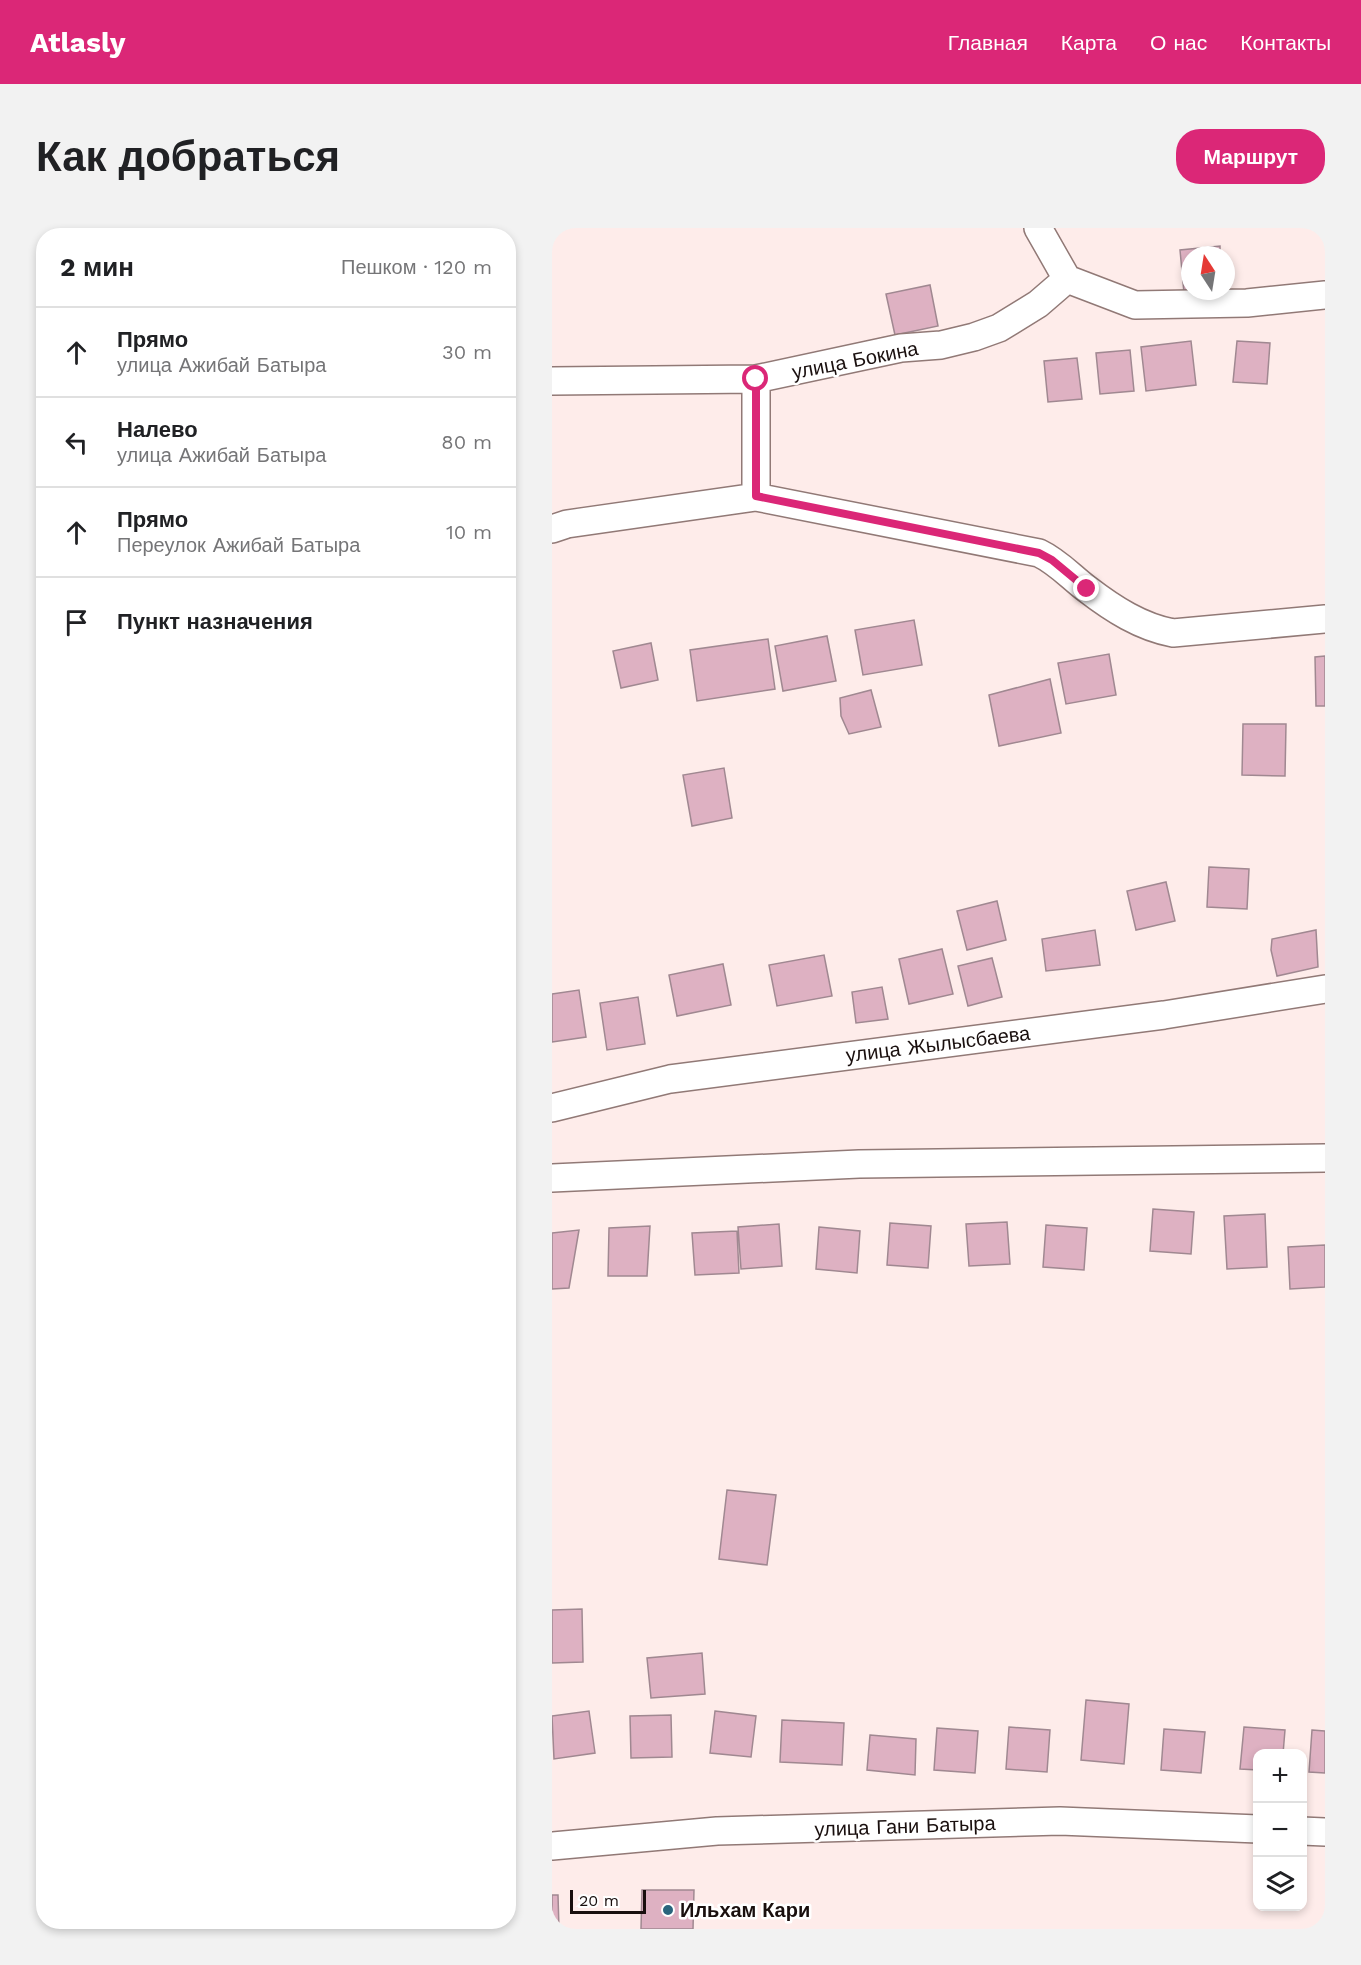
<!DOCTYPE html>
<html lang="ru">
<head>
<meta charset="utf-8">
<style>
  body { margin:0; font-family:"Work Sans",sans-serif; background:#f2f2f2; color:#202124 }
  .controls { position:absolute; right:18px; bottom:18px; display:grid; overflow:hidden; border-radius:12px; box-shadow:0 3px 9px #0003 }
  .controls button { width:54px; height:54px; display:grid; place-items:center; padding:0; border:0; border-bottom:2px solid #e0e0e0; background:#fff; color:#202124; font:30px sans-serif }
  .compass { position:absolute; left:629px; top:18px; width:54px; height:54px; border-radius:50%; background:#fff; box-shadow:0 3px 9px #0003; rotate:348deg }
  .scale { position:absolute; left:18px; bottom:15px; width:76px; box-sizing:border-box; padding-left:6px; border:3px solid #190f0e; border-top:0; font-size:16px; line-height:21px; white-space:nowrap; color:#190f0e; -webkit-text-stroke:4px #fff; paint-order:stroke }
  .stop { position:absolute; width:18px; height:18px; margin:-14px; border:4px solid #db2777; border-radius:50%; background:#fff }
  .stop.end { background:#db2777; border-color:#fff; box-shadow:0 2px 6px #0008 }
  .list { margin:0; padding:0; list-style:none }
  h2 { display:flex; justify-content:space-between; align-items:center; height:78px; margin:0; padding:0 24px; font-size:26px }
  h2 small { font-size:20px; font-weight:400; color:#757577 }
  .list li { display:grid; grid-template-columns:39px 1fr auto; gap:18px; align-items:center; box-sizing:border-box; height:90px; padding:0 24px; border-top:2px solid #e0e0e0 }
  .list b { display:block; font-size:22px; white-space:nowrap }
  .list p { margin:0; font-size:20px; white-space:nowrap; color:#757577 }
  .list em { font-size:20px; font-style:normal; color:#757577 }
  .icon { flex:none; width:33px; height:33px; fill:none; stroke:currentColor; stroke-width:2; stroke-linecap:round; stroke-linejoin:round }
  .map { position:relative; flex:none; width:773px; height:1701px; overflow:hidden; border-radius:24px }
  header { display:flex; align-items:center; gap:36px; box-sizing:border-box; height:84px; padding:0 30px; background:#db2777; color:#fff }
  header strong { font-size:28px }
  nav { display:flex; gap:33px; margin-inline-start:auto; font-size:21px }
  .intro { display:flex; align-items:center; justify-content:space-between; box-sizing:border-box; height:144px; padding:0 36px }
  h1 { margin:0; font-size:42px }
  .button { padding:15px 27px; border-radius:24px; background:#db2777; color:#fff; font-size:21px; font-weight:700 }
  main { display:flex; gap:36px; padding:0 36px }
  aside { flex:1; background:#fff; border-radius:24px; box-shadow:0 3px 9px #0003 }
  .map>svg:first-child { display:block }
  .building { fill:#deb1c2; stroke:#a08891; stroke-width:1.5 }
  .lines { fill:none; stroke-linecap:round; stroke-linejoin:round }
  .street-casing { stroke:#917976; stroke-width:30 }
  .street { stroke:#fff; stroke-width:27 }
  .route { stroke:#db2777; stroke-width:8 }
  .poi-dot { fill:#29657d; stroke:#fff; stroke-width:2 }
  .labels { text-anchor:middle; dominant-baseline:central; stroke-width:5; stroke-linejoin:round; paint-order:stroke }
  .street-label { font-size:20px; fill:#190f0e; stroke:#fff }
  .poi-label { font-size:20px; font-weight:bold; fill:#190f0e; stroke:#fff; text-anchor:start }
</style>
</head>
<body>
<header>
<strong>Atlasly</strong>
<nav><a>Главная</a><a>Карта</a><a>О нас</a><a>Контакты</a></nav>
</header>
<div class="intro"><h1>Как добраться</h1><a class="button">Маршрут</a></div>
<main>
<aside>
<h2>2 мин<small>Пешком · 120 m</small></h2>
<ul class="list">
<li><svg class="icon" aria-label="ahead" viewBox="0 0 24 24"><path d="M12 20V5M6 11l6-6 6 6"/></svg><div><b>Прямо</b><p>улица Ажибай Батыра</p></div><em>30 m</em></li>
<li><svg class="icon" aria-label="left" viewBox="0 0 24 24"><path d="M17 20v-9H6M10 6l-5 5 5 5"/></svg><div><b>Налево</b><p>улица Ажибай Батыра</p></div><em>80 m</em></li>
<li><svg class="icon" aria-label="ahead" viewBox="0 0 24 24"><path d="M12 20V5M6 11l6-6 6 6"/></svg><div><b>Прямо</b><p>Переулок Ажибай Батыра</p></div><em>10 m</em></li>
<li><svg class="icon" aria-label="arrive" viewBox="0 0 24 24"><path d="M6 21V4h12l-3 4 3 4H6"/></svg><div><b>Пункт назначения</b></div></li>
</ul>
</aside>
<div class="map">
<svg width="773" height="1701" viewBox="0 0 773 1701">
  <rect width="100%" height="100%" fill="#feecea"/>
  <path class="building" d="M668 18V27H638V63L632 65 628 22Z
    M378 57 386 98 343 107 334 66Z
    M639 113 644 157 594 163 589 119Z
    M685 113 718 115 715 156 681 154Z
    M578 122 582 163 548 166 544 125Z
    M525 130 530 171 496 174 492 133Z
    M362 392 370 437 311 447 303 402Z
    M275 408 284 453 231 463 223 418Z
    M216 411 223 461 145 473 138 422Z
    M99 415 106 452 69 460 61 423Z
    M557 426 564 467 514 476 506 435Z
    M773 428V478H764L763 429Z
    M498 451 509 505 447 518 437 467Z
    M319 462 329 499 297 506 289 488 288 470Z
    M691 496H734L733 548 690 547Z
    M172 540 180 590 140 598 131 547Z
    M657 639 697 641 695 681 655 679Z
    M614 654 623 693 584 702 575 663Z
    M445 673 454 712 415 722 405 683Z
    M543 702 548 737 494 743 490 711Z
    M764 702 766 739 725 748 719 722 720 711Z
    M390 721 401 766 357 776 347 731Z
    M272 727 280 768 225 778 217 737Z
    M440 730 450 769 416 778 406 738Z
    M171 736 179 777 125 788 117 747Z
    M330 759 336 791 304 795 300 764Z
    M27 762 34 809 0 814V766Z
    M86 769 93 816 55 822 48 775Z
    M601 981 642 984 639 1026 598 1023Z
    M713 986 715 1039 675 1041 672 988Z
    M455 994 458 1036 417 1038 414 996Z
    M338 995 379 998 376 1040 335 1037Z
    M227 996 230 1038 189 1041 186 999Z
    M494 997 535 1000 532 1042 491 1039Z
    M98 998 95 1048H56L57 1000Z
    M267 999 308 1003 305 1045 264 1041Z
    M27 1002 17 1060 0 1061V1005Z
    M185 1003 187 1045 143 1047 140 1005Z
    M773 1017V1059L738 1061 736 1019Z
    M175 1262 224 1267 215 1337 167 1331Z
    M30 1381 31 1434 0 1435V1382Z
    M150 1425 153 1466 99 1470 95 1430Z
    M534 1472 577 1476 572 1536 529 1532Z
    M37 1483 43 1525 2 1531 0 1488Z
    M163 1483 204 1488 199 1529 158 1525Z
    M119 1487 120 1529 79 1530 78 1488Z
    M230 1492 292 1495 290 1537 228 1534Z
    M457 1499 498 1502 495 1544 454 1541Z
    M692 1499 733 1502 731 1526H706V1542L688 1541Z
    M385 1500 426 1503 423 1545 382 1542Z
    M612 1501 653 1504 649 1545 609 1542Z
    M760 1502 773 1503V1545L757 1544Z
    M318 1507 364 1511 363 1547 315 1542Z
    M90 1662H142L141 1701H89Z
    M0 1667H6L7 1701H0Z"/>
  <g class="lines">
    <g class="street-casing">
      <path id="street" d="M486 0 515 51 583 77 695 75 773 67
        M204 151V269
        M0 153 204 151 349 120 389 117 422 109 447 100 486 76 515 51
        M0 301 15 296 204 269 487 325C506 334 519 349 535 361 561 381 589 399 621 405L773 391
        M0 880 118 851 612 787 773 761
        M0 950 307 936 773 930
        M750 1603 773 1604
        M0 1618 165 1603 508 1593 706 1601"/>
    </g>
    <use href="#street" class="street"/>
  </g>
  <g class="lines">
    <path class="route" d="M204 151V268L487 325 500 332 535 361"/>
  </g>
  <circle class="poi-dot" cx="116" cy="1682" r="6"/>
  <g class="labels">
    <g class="street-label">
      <text transform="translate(303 132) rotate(-11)">улица Бокина</text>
      <text transform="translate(386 816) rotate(-7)">улица Жылысбаева</text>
      <text transform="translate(353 1598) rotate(-2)">улица Гани Батыра</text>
    </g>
    <g class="poi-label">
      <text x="128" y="1682">Ильхам Кари</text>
    </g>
  </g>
</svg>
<div class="controls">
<button>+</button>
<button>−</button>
<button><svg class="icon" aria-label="layers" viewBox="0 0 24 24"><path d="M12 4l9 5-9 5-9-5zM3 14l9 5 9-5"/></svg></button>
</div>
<svg class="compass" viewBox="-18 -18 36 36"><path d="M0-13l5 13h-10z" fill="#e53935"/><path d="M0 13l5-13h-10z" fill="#757577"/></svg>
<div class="scale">20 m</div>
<div class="stop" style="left:204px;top:151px"></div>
<div class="stop end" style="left:535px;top:361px"></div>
</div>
</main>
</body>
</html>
